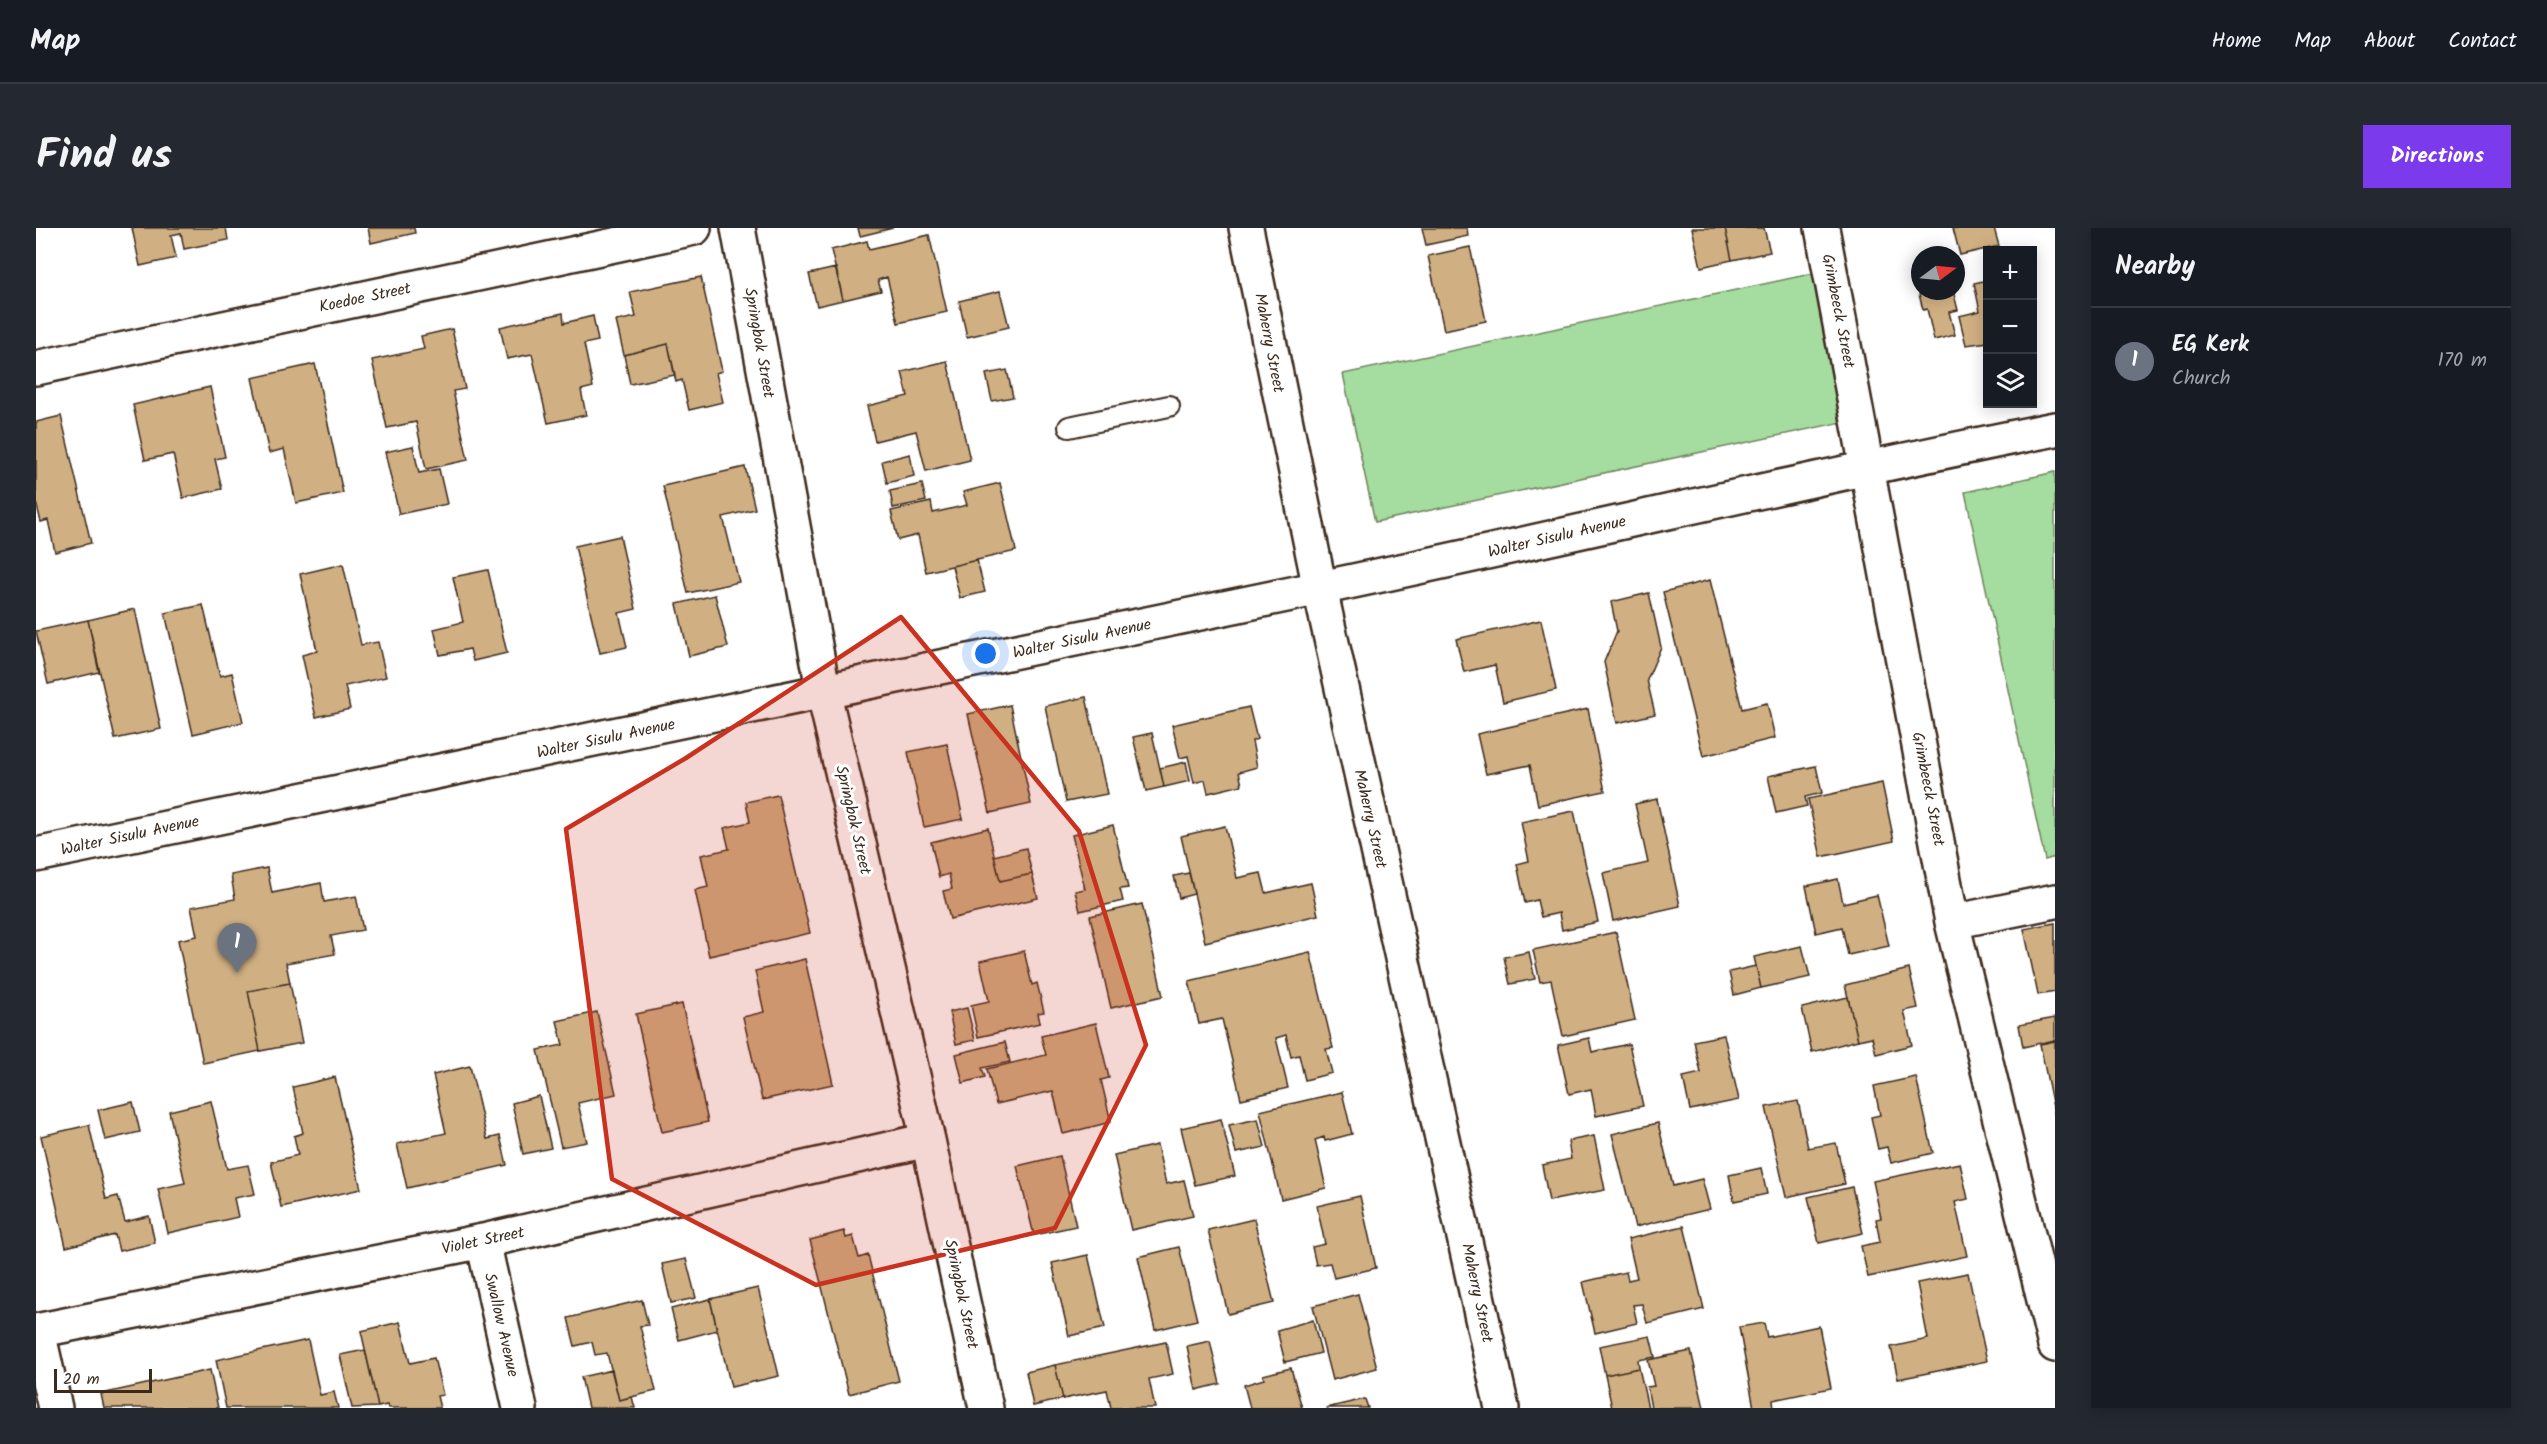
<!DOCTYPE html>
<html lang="en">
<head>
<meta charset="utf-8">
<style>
  body { margin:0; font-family:Kalam,sans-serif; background:#242831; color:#f1f3f6 }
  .controls { position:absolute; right:18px; top:18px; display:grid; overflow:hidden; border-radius:0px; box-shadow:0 3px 15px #0003 }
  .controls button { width:54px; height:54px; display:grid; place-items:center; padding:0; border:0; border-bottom:2px solid #363941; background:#171b24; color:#f1f3f6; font:30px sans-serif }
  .compass { position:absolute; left:1875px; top:18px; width:54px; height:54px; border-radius:50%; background:#171b24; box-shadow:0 3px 15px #0003; rotate:74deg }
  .scale { position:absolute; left:18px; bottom:15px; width:98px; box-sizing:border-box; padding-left:6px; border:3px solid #3b2a1e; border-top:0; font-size:16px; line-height:21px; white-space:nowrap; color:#3b2a1e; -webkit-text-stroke:4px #fff; paint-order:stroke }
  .you { position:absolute; left:950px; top:426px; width:21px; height:21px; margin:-15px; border:4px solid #fff; border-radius:50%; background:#1a73e8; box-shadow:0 0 0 9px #1a73e833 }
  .badge { display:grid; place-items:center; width:39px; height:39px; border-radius:50%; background:#7c3aed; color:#fff; font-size:20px; font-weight:700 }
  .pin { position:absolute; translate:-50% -50px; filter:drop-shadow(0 2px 3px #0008) }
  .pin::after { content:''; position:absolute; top:32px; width:21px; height:18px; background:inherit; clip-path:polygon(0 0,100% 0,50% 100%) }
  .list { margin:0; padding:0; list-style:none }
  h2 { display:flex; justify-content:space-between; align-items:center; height:78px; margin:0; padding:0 24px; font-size:26px }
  h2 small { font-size:20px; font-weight:400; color:#9ea1a6 }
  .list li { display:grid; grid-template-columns:39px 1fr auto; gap:18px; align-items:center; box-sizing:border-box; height:108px; padding:0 24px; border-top:2px solid #363941 }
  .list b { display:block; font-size:22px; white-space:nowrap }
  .list p { margin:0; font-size:20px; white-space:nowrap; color:#9ea1a6 }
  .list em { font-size:20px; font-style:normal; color:#9ea1a6 }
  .icon { flex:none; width:33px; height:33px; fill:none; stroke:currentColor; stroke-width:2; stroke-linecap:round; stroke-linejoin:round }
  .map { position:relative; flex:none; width:2019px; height:1180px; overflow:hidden; border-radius:0px }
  header { display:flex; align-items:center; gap:36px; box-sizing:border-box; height:84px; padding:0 30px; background:#171b24; border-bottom:2px solid #363941 }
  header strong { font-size:28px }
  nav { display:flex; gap:33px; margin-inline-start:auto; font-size:21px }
  .intro { display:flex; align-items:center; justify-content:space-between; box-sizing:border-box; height:144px; padding:0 36px }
  h1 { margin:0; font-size:42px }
  .button { padding:15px 27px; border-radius:0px; background:#7c3aed; color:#fff; font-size:21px; font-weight:700 }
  main { display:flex; gap:36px; padding:0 36px }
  aside { flex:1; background:#171b24; border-radius:0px; box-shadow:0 3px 15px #0003 }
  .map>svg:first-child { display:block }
  .green { fill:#a5dca0; stroke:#70835f; stroke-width:1.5 }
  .building { fill:#d0b083; stroke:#3b2a1e; stroke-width:1.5 }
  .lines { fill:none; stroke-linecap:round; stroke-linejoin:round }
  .service-casing { stroke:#3b2a1e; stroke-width:24 }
  .minor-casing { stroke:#3b2a1e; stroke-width:38 }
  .service { stroke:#fff; stroke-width:20 }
  .minor { stroke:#fff; stroke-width:33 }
  .marked { fill:#c8321e; fill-opacity:0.2; stroke:#c8321e; stroke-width:4.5; stroke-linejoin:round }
  .labels { text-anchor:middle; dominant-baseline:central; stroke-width:6; stroke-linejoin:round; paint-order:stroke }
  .street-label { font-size:16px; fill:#3b2a1e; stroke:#fff }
</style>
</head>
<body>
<header>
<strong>Map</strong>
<nav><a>Home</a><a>Map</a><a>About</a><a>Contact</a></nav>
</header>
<div class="intro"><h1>Find us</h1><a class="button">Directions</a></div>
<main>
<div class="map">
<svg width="2019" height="1180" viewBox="0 0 2019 1180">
  <rect width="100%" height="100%" fill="#fff"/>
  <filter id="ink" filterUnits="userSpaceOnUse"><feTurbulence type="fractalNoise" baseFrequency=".0167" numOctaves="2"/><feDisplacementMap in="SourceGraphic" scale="12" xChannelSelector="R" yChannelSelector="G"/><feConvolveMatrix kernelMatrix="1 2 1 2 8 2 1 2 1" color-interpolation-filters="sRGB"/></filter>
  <g filter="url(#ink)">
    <path class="green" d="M1779 45 1811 193 1339 294 1307 146Z
      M2019 244V629L2009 632 1929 264Z"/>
    <path class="building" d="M96 0H190L192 12 148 21 145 5 135 7 140 30 104 38Z
      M332 0H378L379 5 335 15Z
      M822 0H857L824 8Z
      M1386 0H1431L1432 8 1390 17Z
      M1656 0H1689L1696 32 1665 39Z
      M1689 0H1728L1734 24 1696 32Z
      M1917 0H1958L1963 18 1924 27Z
      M893 7 911 84 862 95 851 49 842 52 845 63 807 72 795 22 831 13 833 21Z
      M1434 19 1450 93 1408 102 1392 28Z
      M800 40 807 72 781 78 773 46Z
      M665 49 686 143 680 145 687 174 653 182 646 152 640 154 632 116 588 127 580 93 600 89 594 64Z
      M1952 52V114L1930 117 1923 88 1944 83 1938 55Z
      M964 63 973 99 931 109 923 73Z
      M1893 63H1917L1922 82 1913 84 1919 107 1898 112 1891 81 1887 82 1883 66Z
      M527 85 528 95 557 88 562 113 548 116 557 159 545 162 550 187 512 195 496 126 471 131 464 99Z
      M416 101 429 161 417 163 432 232 390 241 380 194 351 200 336 132 388 121 385 108Z
      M632 116 639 147 594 156 588 127Z
      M911 133 934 232 890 243 880 203 839 213 831 178 872 168 866 144Z
      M279 136 307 265 260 275 248 221 233 225 216 150Z
      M971 142 977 169 956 173 950 146Z
      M174 159 189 229 179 231 186 261 147 270 137 226 109 232 97 177Z
      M25 188 55 315 19 324 12 292 5 294 0 274V194Z
      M377 218 383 245 403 241 411 276 363 286 349 224Z
      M874 226 878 248 851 255 846 233Z
      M709 239 719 281 687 289 703 354 652 365 627 258Z
      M964 255 980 323 890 344 882 307 862 312 855 283 895 274 897 285 931 277 927 264Z
      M886 256 890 273 857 280 854 263Z
      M584 308 600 381 583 385 591 419 564 425 539 318Z
      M941 332 949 364 924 370 916 338Z
      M307 336 325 417 342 414 350 449 309 458 314 481 280 489 266 427 281 423 264 346Z
      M452 342 471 425 437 433 434 421 404 427 398 401 427 394 417 349Z
      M1674 352 1706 481 1731 475 1739 510 1667 528 1627 364Z
      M1613 365 1625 419 1611 452 1619 486 1581 495 1568 434 1581 403 1575 374Z
      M679 367 692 419 653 428 641 376Z
      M167 377 184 448 196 445 207 494 157 506 129 385Z
      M99 381 125 501 79 511 52 392Z
      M52 392 63 444 12 456 0 403Z
      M1505 392 1520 462 1467 474 1459 437 1428 444 1420 411Z
      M1050 469 1071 566 1030 574 1009 478Z
      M974 477 995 576 954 585 932 486Z
      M1213 479 1221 511 1216 513 1221 539 1203 544 1206 557 1172 565 1169 552 1158 555 1152 528 1144 530 1136 497Z
      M1552 481 1569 563 1502 577 1494 537 1450 546 1441 506Z
      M1116 505 1128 559 1110 563 1097 509Z
      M911 516 927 591 888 599 872 524Z
      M1150 534 1154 553 1128 559 1124 540Z
      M1780 538 1786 565 1769 569 1771 578 1740 585 1732 548Z
      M1846 555 1858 613 1785 629 1772 571Z
      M742 567 774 705 673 728 659 662 672 659 665 627 693 621 688 600 714 594 710 574Z
      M1621 571 1644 678 1577 693 1567 645 1612 635 1599 576Z
      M1538 583 1562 694 1526 702 1523 685 1505 689 1501 672 1489 675 1481 636 1493 633 1485 594Z
      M1077 597 1092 660 1084 661 1087 673 1044 683 1039 663 1049 661 1036 607Z
      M1189 598 1201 650 1225 645 1230 665 1275 655 1282 687 1169 714 1145 608Z
      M952 600 964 653 996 646 1002 670 914 691 907 663 916 661 913 646 903 649 895 614Z
      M990 620 996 646 964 653 958 628Z
      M231 640 236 665 285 655 288 674 320 668 327 702 295 708 299 726 250 735 254 755 212 763 224 823 167 835 142 712 161 708 155 679 199 671 195 647Z
      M1153 645 1158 666 1143 670 1138 648Z
      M1802 651 1807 675 1841 667 1853 718 1812 727 1806 699 1780 705 1770 658Z
      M1106 676 1127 768 1075 780 1054 688Z
      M2019 695V764L2002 767 1988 701Z
      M1580 704 1599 792 1527 808 1515 752 1504 754 1497 722Z
      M1766 718 1774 749 1725 760 1718 729Z
      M988 723 996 757 1001 755 1008 784 1002 785 1004 795 942 809 935 777 953 773 944 733Z
      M1274 724 1297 820 1290 821 1296 845 1269 852 1263 827 1255 829 1250 807 1240 810 1252 860 1205 871 1186 791 1163 796 1153 753Z
      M1493 724 1499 751 1474 756 1468 729Z
      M769 731 797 856 726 872 707 789 728 784 719 743Z
      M1720 738 1725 760 1698 767 1693 744Z
      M1873 741 1882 780 1868 783 1876 817 1840 826 1836 809 1822 812 1809 757Z
      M254 755 266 815 224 823 212 763Z
      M1812 769 1822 812 1776 824 1766 780Z
      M646 776 672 894 626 904 600 786Z
      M931 780 939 812 920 816 913 784Z
      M561 784 580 866 542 875 551 914 525 919 502 822 527 817 521 793Z
      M2019 790V812L1987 819 1983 797Z
      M1060 795 1073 850 1065 852 1075 894 1027 906 1017 863 960 876 951 841 1010 827 1005 808Z
      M1688 807 1703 872 1654 882 1647 849 1665 845 1658 813Z
      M1553 810 1556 824 1593 816 1607 878 1560 888 1555 861 1533 866 1522 817Z
      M2019 813V889L2004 816Z
      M969 814 974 834 946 840 949 849 927 855 920 826Z
      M434 838 451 911 464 908 471 937 371 960 361 916 410 905 397 847Z
      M299 849 325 961 245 979 235 934 262 927 258 908 267 905 257 859Z
      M1880 849 1897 925 1855 935 1851 919 1842 921 1835 889 1844 887 1838 858Z
      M1306 864 1316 906 1289 913 1288 909 1279 912 1290 960 1245 971 1224 883Z
      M503 868 515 920 487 926 476 875Z
      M175 873 191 941 212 937 219 966 198 970 202 989 132 1005 122 961 149 955 133 883Z
      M1762 873 1772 920 1800 915 1809 956 1750 969 1730 879Z
      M97 874 104 904 69 912 62 882Z
      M1185 891 1199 948 1159 957 1145 900Z
      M1222 891 1229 919 1200 925 1193 897Z
      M1622 895 1637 958 1666 951 1674 981 1599 999 1576 906Z
      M53 897 70 971 82 968 89 994 113 988 119 1015 83 1023 79 1007 30 1019 5 908Z
      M1558 908 1569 962 1513 973 1506 937 1535 931 1532 913Z
      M1121 917 1130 956 1148 952 1157 988 1095 1002 1078 927Z
      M1024 928 1040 998 998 1007 981 938Z
      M1924 935 1932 971 1919 974 1931 1028 1832 1049 1825 1018 1844 1014 1840 991 1845 990 1837 953Z
      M1725 940 1731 966 1698 973 1693 947Z
      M1816 959 1827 1005 1783 1015 1772 969Z
      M1324 968 1340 1040 1298 1050 1294 1035 1280 1037 1276 1019 1289 1016 1281 978Z
      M1218 991 1238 1075 1192 1086 1172 1002Z
      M1648 998 1668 1081 1611 1095 1606 1076 1597 1077 1601 1095 1559 1105 1547 1054 1590 1044 1592 1052 1601 1050 1592 1011Z
      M808 1003 810 1010 817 1008 823 1030 832 1027 863 1153 813 1166 774 1012Z
      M1143 1019 1161 1092 1119 1102 1102 1029Z
      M1052 1027 1069 1100 1033 1108 1016 1035Z
      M650 1031 660 1070 635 1075 626 1036Z
      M1932 1045 1951 1133 1862 1151 1855 1119 1892 1111 1881 1055Z
      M722 1060 743 1148 695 1159 674 1071Z
      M1322 1066 1341 1140 1296 1152 1277 1078Z
      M674 1071 681 1102 643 1112 635 1081Z
      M606 1072 612 1097 604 1098 620 1163 583 1172 571 1125 559 1127 556 1114 539 1118 532 1090Z
      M1277 1092 1285 1125 1249 1134 1241 1102Z
      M364 1094 374 1135 398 1130 407 1167 401 1168 404 1180H352L351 1177 342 1179 325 1103Z
      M1728 1095 1731 1109 1783 1098 1795 1160 1737 1172 1738 1180H1718L1703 1099Z
      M1614 1108 1619 1129 1602 1132 1603 1140 1569 1147 1563 1118Z
      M272 1112 284 1167 298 1164 302 1180H190L180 1132Z
      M1174 1113 1184 1156 1160 1162 1151 1118Z
      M1130 1114 1137 1146 1113 1151 1119 1180H1075L1071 1162 1027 1171 1019 1137Z
      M329 1122 342 1179 316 1180 304 1127Z
      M1655 1123 1668 1180H1615L1611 1159 1618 1158 1612 1132Z
      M1019 1137 1027 1171 997 1178 990 1144Z
      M1255 1140 1266 1180H1214L1208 1157 1228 1151 1227 1147Z
      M1603 1140 1612 1180H1576L1569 1147Z
      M174 1142 182 1180H68L65 1166Z
      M576 1142 583 1172 596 1169 599 1180H552L545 1149Z
      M1329 1171 1332 1180H1290Z"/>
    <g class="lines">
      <g class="service-casing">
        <path id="service" d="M1033 199 1133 178"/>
      </g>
      <g class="minor-casing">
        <path id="minor" d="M702 0 788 466 892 912 950 1180
          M1210 0 1284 361 1466 1180
          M1786 0 1916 694 2019 1117
          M0 140 658 0
          M0 627C430 539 860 451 1289 359 1533 308 1775 249 2019 201
          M1916 694 2019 673
          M447 1013 484 1180
          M0 1103 447 1013 892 912
          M2 1103 19 1180"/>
      </g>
      <use href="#service" class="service"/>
      <use href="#minor" class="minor"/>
    </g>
  </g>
  <path class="marked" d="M865 389 1043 603 1110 817 1019 1000 780 1057 576 951 530 601 650 530Z"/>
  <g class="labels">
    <g class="street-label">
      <text transform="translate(329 70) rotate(-12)">Koedoe Street</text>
      <text transform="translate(1802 83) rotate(79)">Grimbeeck Street</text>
      <text transform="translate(723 115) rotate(80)">Springbok Street</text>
      <text transform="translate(1233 115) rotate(79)">Maherry Street</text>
      <text transform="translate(1521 309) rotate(-13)">Walter Sisulu Avenue</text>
      <text transform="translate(1046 411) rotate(-12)">Walter Sisulu Avenue</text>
      <text transform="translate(570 511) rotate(-12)">Walter Sisulu Avenue</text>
      <text transform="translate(1892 561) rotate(79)">Grimbeeck Street</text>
      <text transform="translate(1334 591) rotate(77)">Maherry Street</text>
      <text transform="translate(817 592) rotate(77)">Springbok Street</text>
      <text transform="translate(94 608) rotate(-12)">Walter Sisulu Avenue</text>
      <text transform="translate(447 1013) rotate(-12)">Violet Street</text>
      <text transform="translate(1441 1065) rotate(78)">Maherry Street</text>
      <text transform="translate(925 1066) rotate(78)">Springbok Street</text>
      <text transform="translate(465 1097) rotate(77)">Swallow Avenue</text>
    </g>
  </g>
</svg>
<div class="controls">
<button>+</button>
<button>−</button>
<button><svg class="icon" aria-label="layers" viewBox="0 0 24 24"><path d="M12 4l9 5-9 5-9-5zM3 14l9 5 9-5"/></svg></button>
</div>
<svg class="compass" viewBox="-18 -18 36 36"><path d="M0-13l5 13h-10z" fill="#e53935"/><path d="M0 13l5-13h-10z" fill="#9ea1a6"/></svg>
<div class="scale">20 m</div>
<div class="you"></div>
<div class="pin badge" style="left:201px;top:745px;background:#6b7280">1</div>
</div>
<aside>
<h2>Nearby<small></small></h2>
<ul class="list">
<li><span class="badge" style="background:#6b7280">1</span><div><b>EG Kerk</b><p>Church</p></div><em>170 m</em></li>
</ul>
</aside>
</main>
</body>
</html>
